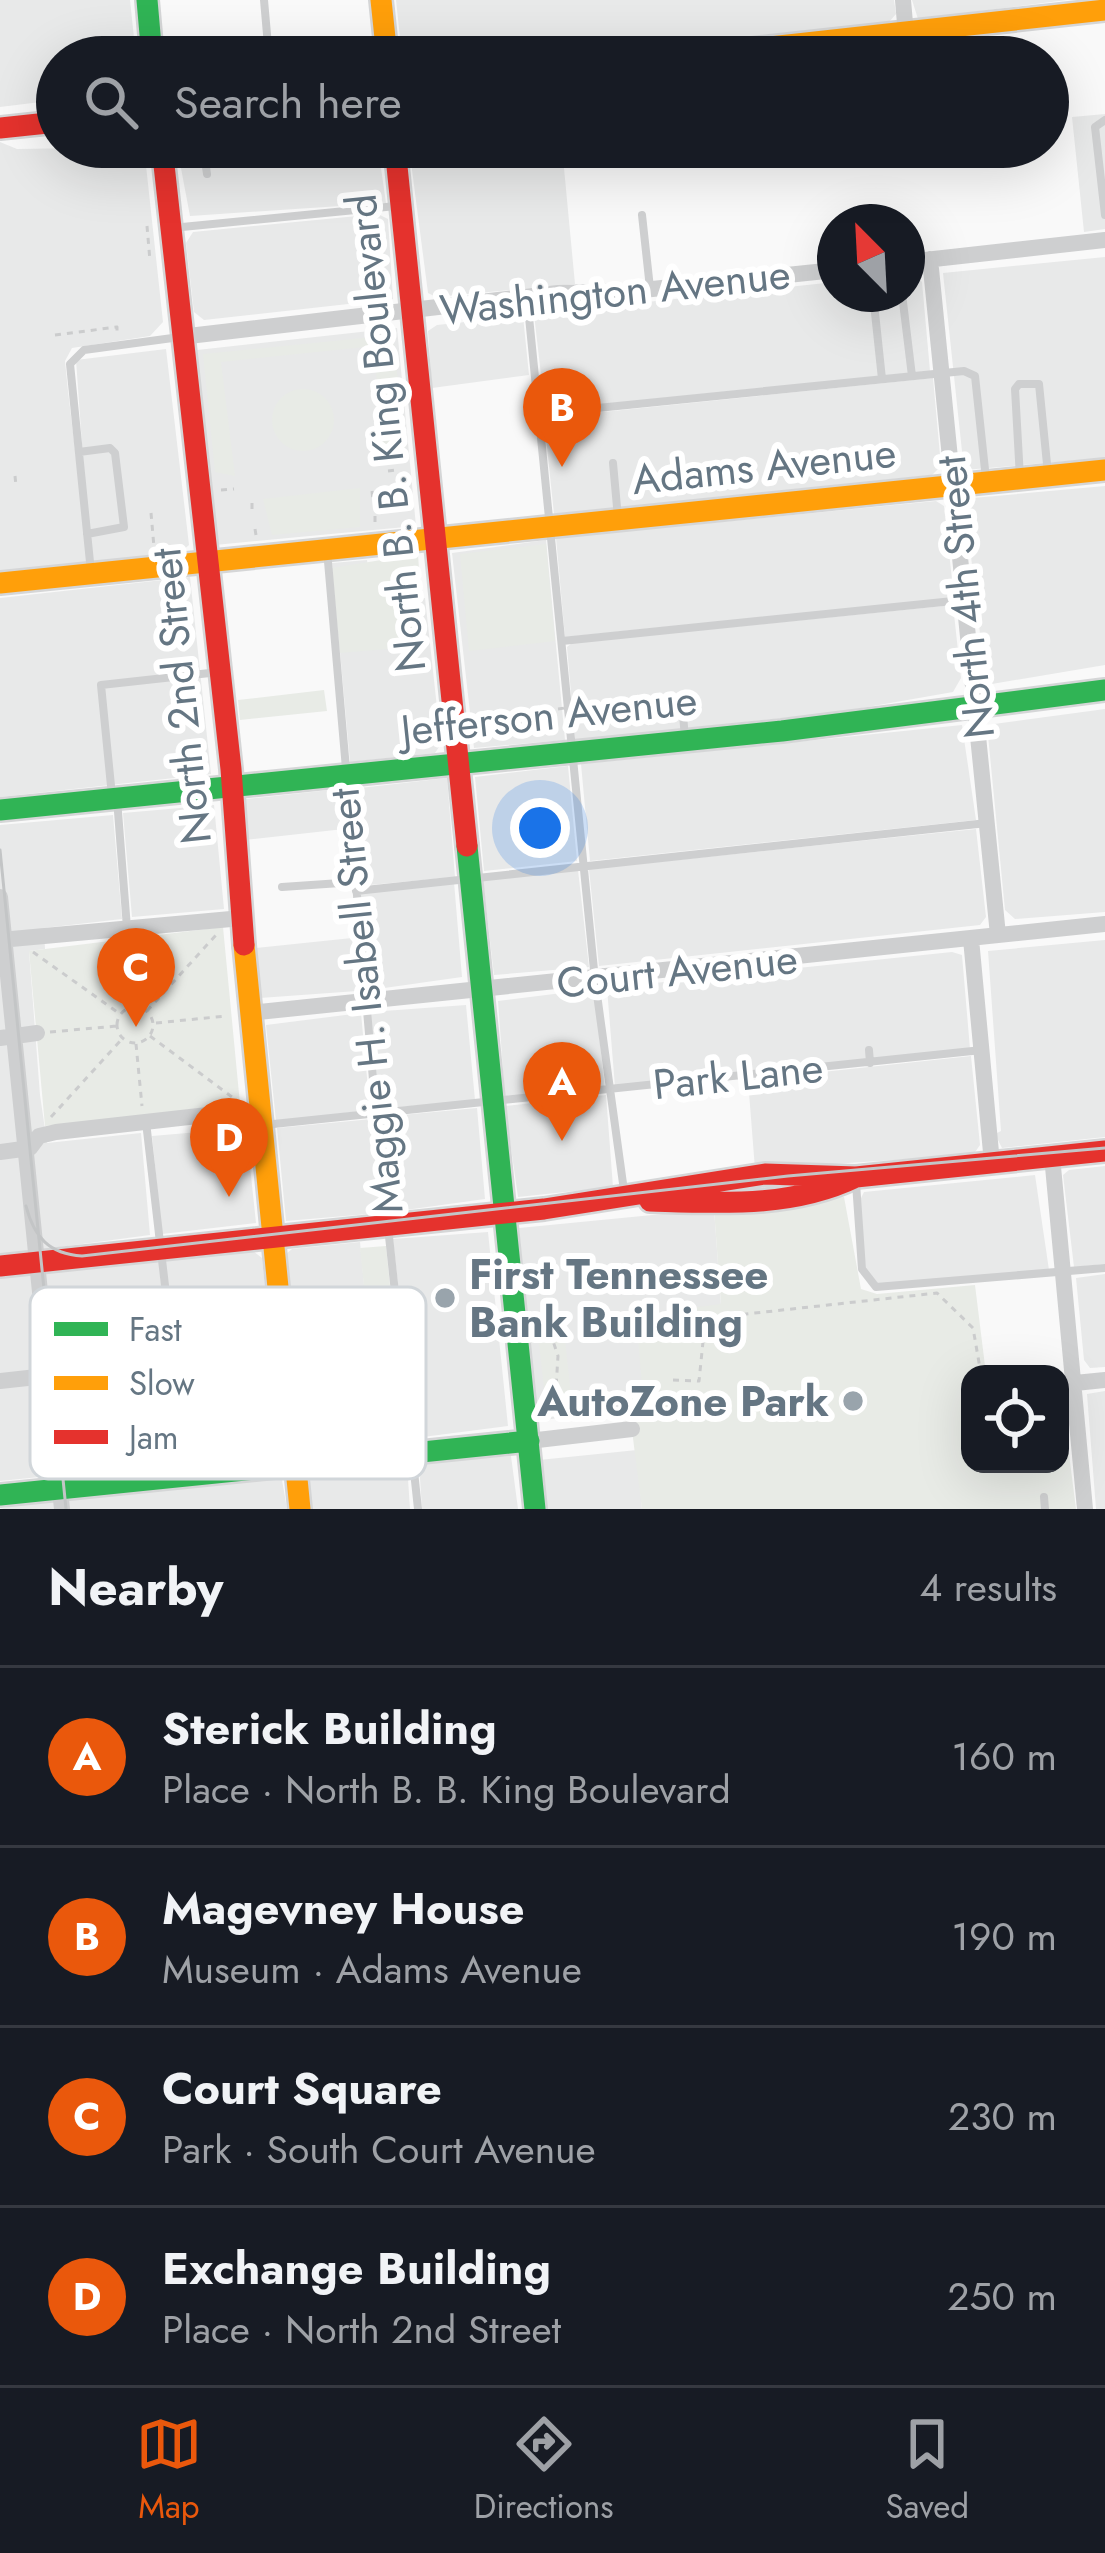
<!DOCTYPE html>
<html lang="en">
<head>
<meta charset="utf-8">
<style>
  body { margin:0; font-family:Jost,sans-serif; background:#242831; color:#f1f3f6 }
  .controls { position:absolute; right:36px; bottom:36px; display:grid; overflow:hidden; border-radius:24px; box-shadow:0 12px 48px #0002 }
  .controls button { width:108px; height:108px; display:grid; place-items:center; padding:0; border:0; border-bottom:3px solid #363941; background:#171b24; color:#f1f3f6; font:60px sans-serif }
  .compass { position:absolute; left:817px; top:204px; width:108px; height:108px; border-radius:50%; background:#171b24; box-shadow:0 12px 48px #0002; rotate:336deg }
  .you { position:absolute; left:540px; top:828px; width:42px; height:42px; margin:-30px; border:9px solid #fff; border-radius:50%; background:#1a73e8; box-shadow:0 0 0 18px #1a73e833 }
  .badge { display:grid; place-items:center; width:78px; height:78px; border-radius:50%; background:#ea580c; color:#fff; font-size:39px; font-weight:700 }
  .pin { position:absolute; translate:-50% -99px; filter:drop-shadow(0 3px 6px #0008) }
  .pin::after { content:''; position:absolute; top:63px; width:42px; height:36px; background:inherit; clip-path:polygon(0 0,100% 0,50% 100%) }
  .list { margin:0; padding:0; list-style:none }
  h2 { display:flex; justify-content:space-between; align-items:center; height:156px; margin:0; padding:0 48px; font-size:51px }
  h2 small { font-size:39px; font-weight:400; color:#9ea1a6 }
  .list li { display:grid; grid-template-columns:78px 1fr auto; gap:36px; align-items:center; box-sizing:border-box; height:180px; padding:0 48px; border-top:3px solid #363941 }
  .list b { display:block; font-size:45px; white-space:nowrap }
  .list p { margin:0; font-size:39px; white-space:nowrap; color:#9ea1a6 }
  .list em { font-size:39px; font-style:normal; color:#9ea1a6 }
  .icon { flex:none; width:66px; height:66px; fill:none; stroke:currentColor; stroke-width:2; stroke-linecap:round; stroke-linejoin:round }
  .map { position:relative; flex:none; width:1105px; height:1509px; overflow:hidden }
  .search { position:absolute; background:#171b24; box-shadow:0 12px 48px #0002; left:36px; right:36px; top:36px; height:132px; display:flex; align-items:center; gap:30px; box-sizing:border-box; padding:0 42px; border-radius:66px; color:#9ea1a6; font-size:45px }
  .sheet { height:876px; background:#171b24 }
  nav { display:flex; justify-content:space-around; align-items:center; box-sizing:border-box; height:168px; border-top:3px solid #363941; background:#171b24; font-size:33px; color:#9ea1a6 }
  nav a { display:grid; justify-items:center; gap:6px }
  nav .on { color:#ea580c }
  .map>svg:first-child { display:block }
  .built { fill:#e8e9e9 }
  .green { fill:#e8ebe6 }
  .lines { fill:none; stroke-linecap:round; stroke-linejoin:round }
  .fast-casing { stroke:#d5d6d7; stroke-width:26 }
  .slow-casing { stroke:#d5d6d7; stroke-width:26 }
  .jam-casing { stroke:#d5d6d7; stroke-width:26 }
  .path { stroke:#cbcccd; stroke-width:3; stroke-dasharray:6 6; stroke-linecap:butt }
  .lane { stroke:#cecfd0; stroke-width:8 }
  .street { stroke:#cecfd0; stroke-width:16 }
  .fast { stroke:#30b455; stroke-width:21 }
  .slow { stroke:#ff9f0a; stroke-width:21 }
  .jam { stroke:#e5322d; stroke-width:21 }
  .tram { stroke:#c3c5c6; stroke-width:3 }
  .path-bridge { stroke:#cbcccd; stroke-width:3; stroke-dasharray:6 6; stroke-linecap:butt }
  .poi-dot { fill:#99a4ac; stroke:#fff; stroke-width:4.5 }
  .labels { text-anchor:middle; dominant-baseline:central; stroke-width:12; stroke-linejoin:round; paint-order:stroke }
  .street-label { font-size:42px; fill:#657683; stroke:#fff }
  .poi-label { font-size:42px; font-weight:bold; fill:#657683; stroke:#fff; text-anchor:start }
  .key { fill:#fff; stroke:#d1d6da; stroke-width:3 }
  .key-label { font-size:33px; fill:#657683 }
</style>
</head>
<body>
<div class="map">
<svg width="1105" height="1509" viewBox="0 0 1105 1509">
  <rect width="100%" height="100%" fill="#f9f9f9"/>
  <path class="built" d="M0 0H130L136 57H57V100L0 107Z
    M396 0H894L896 14 889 22 556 57H402Z
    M912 0H1067L918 19Z
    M1105 114V229L1084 232 1072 117Z
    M0 142 17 149 144 147 163 322 150 336 72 348 65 361 68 391 76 458H83L76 360 166 349 189 545 181 552 0 571Z
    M177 147H378L386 203 190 216Z
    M409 147H562L575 284 436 297 428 293Z
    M378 214 388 219 393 299 204 320 194 312 186 243 193 232Z
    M1105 257V458L964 470 943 273Z
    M915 274 922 282 930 371 545 410 534 314 835 282V294H907V275Z
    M523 316 529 375 432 388 428 331 437 325Z
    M397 328 416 526 215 545 197 350Z
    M933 378 941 466 932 475 554 514 544 418Z
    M1105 486V665L986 685 965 505 973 498Z
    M936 501 944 506 954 598 565 637 556 538Z
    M546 540 565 740 474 748 452 553Z
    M367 560 374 611 383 603 425 598 441 744 435 753 350 762 332 563Z
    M190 577 211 774 0 797V598Z
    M953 605 961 678 953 692 839 712 575 740 567 647 572 643Z
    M1105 709V912L1015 919 1005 910 987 725Z
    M962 725 976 820 590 861 581 764Z
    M568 766 577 861 484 871 475 777Z
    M447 778 455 877 359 886 351 789Z
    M339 789 344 829 244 840 246 799Z
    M214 805 224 909 132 917 123 813Z
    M113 815 122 919 44 928 45 949 29 951 40 1095 47 1143 141 1133 150 1235 0 1255V825Z
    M976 829 986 917 980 925 599 966 589 869Z
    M578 870 589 967 494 975 483 880Z
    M454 882 462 977 370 990 358 894Z
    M352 938 357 991 260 998 256 948Z
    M1105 940V1137L1002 1148 995 1134 1001 1131 988 951Z
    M952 952 962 955 970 1049 615 1087 607 988Z
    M594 989 605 1088 505 1098 498 1001Z
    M466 1005 475 1100 379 1109 370 1012Z
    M361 1013 370 1110 276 1121 266 1025Z
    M971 1056 980 1145 973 1155 755 1169 748 1080Z
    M606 1095 613 1187 518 1197 505 1106Z
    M477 1108 485 1199 391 1212 380 1117Z
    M372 1119 380 1213 286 1221 277 1128Z
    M246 1128 256 1223 162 1234 152 1136Z
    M1105 1166V1264L1074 1267 1063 1175 1069 1170Z
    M1035 1175 1049 1270 880 1285 866 1270 858 1204 864 1192Z
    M714 1209 721 1305 643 1397 629 1399V1409L536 1421 519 1228Z
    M488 1232 508 1426 415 1438 393 1239Z
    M360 1242 369 1337 296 1345 286 1254 292 1249Z
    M253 1251 262 1258 282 1450 189 1461 165 1261Z
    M159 1261 168 1361 74 1376 168 1367 178 1463 0 1481V1276Z
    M1105 1274V1367L1090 1368 1084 1360 1076 1278Z
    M1105 1391V1509H1096L1087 1394Z
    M637 1450 642 1509H545L539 1460Z
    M511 1456 518 1509H422L419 1463Z
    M407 1464 410 1509H311L309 1475Z
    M276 1478 282 1480 287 1509H0L36 1500Z"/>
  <path class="green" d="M393 335 406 457 395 464 383 462 374 346 221 362 235 476 215 472 203 354Z
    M272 420a31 31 0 1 1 62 0a31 31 0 1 1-62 0Z
    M360 488V527L272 535 263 499Z
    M546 544 555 641 469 651 460 554Z
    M418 554 424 646 340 653 332 568Z
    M324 690 327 711 240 720 238 700Z
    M223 927 240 1104 45 1126 29 951Z
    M844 1197 861 1289 877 1294 975 1285 986 1374H970V1464H1060V1383L1076 1509H642L628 1399 643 1397 636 1315 721 1304 714 1209Z
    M386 1246 395 1334 369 1336 360 1248Z
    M564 1331 573 1413 547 1416 538 1334Z"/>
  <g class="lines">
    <g class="fast-casing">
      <path id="fast" d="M147 0 152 57
        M0 810 782 731 1105 690
        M467 846 535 1509
        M0 1495 529 1441"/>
    </g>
    <g class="slow-casing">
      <path id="slow" d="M381 0 387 57
        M678 57 1105 10
        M0 583 1105 470
        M244 945 300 1509"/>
    </g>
    <g class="jam-casing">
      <path id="jam" d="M0 128 57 122
        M162 147 231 769 244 945
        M395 147 467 846
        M650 1201C720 1203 792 1208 856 1177L1105 1151
        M0 1266 544 1209 765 1174 856 1177"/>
    </g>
    <path class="path" d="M147 226 150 261
      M55 335 117 327V333
      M388 471 397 470
      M15 476 16 486
      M221 490 234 489
      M372 491 373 500
      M252 503V515
      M151 513 154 547
      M375 516V525
      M255 529 256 535
      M128 941 133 1004
      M33 952 120 1014
      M117 1025a18 18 0 1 1 36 0a18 18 0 1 1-36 0Z
      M147 1011 216 935
      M156 1023 226 1016
      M50 1032 117 1026
      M150 1036 232 1097
      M136 1044 142 1106
      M51 1117 122 1039
      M550 1332 558 1356 556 1388 567 1420
      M673 1380 699 1381 704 1332 719 1317 937 1293 973 1328 981 1374"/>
    <path class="lane" d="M264 0 269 57
      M1105 120 1095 127 1105 215
      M203 147 207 174
      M642 215 650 288
      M172 228 396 206
      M873 294 882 379
      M902 294 912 376
      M527 297 595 980 625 1198
      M538 414 964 371 975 376 986 479
      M79 452 110 448 115 453 124 527 87 534
      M613 463 618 518
      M1020 478 1015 389 1019 384H1039L1048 474
      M327 550 376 1114 418 1509
      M91 572 70 364 84 350 180 337
      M562 641 963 600
      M683 715 685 738
      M112 796 101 685 219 672
      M117 799 127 928
      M282 887 355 882
      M356 891 987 823
      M869 1050 870 1063
      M146 1122 187 1475
      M264 1125 982 1050
      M856 1183 862 1269 876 1287 1105 1268
      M518 1328 563 1323
      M288 1350 400 1339
      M74 1373 174 1362
      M1044 1497 1045 1509"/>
    <path class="street" d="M903 0 906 35
      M930 259 998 935
      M907 262 1105 240
      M180 337 558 293 633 291 835 270
      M0 897 62 1509
      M971 939 992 1163
      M0 940 242 918
      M249 1013 1105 924
      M0 1038 37 1033
      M0 1152 30 1148 39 1136 56 1132 261 1109
      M1052 1156 1085 1509
      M0 1381 73 1373
      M1075 1383 1105 1380
      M529 1441 632 1429"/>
    <use href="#fast" class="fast"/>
    <use href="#slow" class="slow"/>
    <use href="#jam" class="jam"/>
    <path class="tram" d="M0 850 66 1509
      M26 1206C34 1237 49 1254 82 1256L788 1176 1105 1148"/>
    <path class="path-bridge" d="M558 709 585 705
      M352 946 365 944
      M535 1094 538 1103"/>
  </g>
  <g class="poi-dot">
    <circle cx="445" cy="1298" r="12"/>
    <circle cx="853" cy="1401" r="12"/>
  </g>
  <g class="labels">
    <g class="street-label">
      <text transform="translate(615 292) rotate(-6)">Washington Avenue</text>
      <text transform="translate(386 433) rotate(-96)">North B. B. King Boulevard</text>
      <text transform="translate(764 466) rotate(-6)">Adams Avenue</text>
      <text transform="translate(965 597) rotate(-96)">North 4th Street</text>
      <text transform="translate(181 696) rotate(-96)">North 2nd Street</text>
      <text transform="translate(549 715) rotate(-6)">Jefferson Avenue</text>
      <text transform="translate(677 971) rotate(-6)">Court Avenue</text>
      <text transform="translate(366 1001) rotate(-96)">Maggie H. Isabell Street</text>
      <text transform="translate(738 1076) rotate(-6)">Park Lane</text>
    </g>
    <g class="poi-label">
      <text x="469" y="1274">First Tennessee<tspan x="469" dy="48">Bank Building</tspan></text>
      <text x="829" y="1401" text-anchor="end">AutoZone Park</text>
    </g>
  </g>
  <rect x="30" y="1287" width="396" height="192" rx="18" class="key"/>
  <rect x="54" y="1322" width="54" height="14" fill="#30b455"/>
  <rect x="54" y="1376" width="54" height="14" fill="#ff9f0a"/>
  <rect x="54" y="1430" width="54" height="14" fill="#e5322d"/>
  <g class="key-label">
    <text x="129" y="1341">Fast</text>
    <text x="129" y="1395">Slow</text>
    <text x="129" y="1449">Jam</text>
  </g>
</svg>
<div class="controls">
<button><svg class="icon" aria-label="locate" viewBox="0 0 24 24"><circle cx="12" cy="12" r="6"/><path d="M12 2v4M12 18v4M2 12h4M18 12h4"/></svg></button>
</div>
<svg class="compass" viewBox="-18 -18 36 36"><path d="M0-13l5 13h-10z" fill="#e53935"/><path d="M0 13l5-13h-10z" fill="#9ea1a6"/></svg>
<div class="you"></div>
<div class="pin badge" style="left:562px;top:1141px">A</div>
<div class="pin badge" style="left:562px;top:467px">B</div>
<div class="pin badge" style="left:136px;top:1027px">C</div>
<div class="pin badge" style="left:229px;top:1197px">D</div>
<div class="search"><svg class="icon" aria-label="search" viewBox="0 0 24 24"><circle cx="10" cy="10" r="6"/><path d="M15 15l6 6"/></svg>Search here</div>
</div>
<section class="sheet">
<h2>Nearby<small>4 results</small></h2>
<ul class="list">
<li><span class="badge">A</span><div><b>Sterick Building</b><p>Place · North B. B. King Boulevard</p></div><em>160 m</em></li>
<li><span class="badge">B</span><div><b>Magevney House</b><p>Museum · Adams Avenue</p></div><em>190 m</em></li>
<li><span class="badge">C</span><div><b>Court Square</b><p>Park · South Court Avenue</p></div><em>230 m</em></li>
<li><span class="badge">D</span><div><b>Exchange Building</b><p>Place · North 2nd Street</p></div><em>250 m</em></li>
</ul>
</section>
<nav>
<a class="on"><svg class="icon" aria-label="map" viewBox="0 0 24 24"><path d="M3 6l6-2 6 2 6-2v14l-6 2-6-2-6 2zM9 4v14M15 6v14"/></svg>Map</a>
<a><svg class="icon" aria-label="directions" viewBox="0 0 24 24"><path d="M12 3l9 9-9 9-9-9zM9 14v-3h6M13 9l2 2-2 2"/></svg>Directions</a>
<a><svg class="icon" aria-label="saved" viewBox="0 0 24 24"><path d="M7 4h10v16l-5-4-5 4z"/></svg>Saved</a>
</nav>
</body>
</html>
